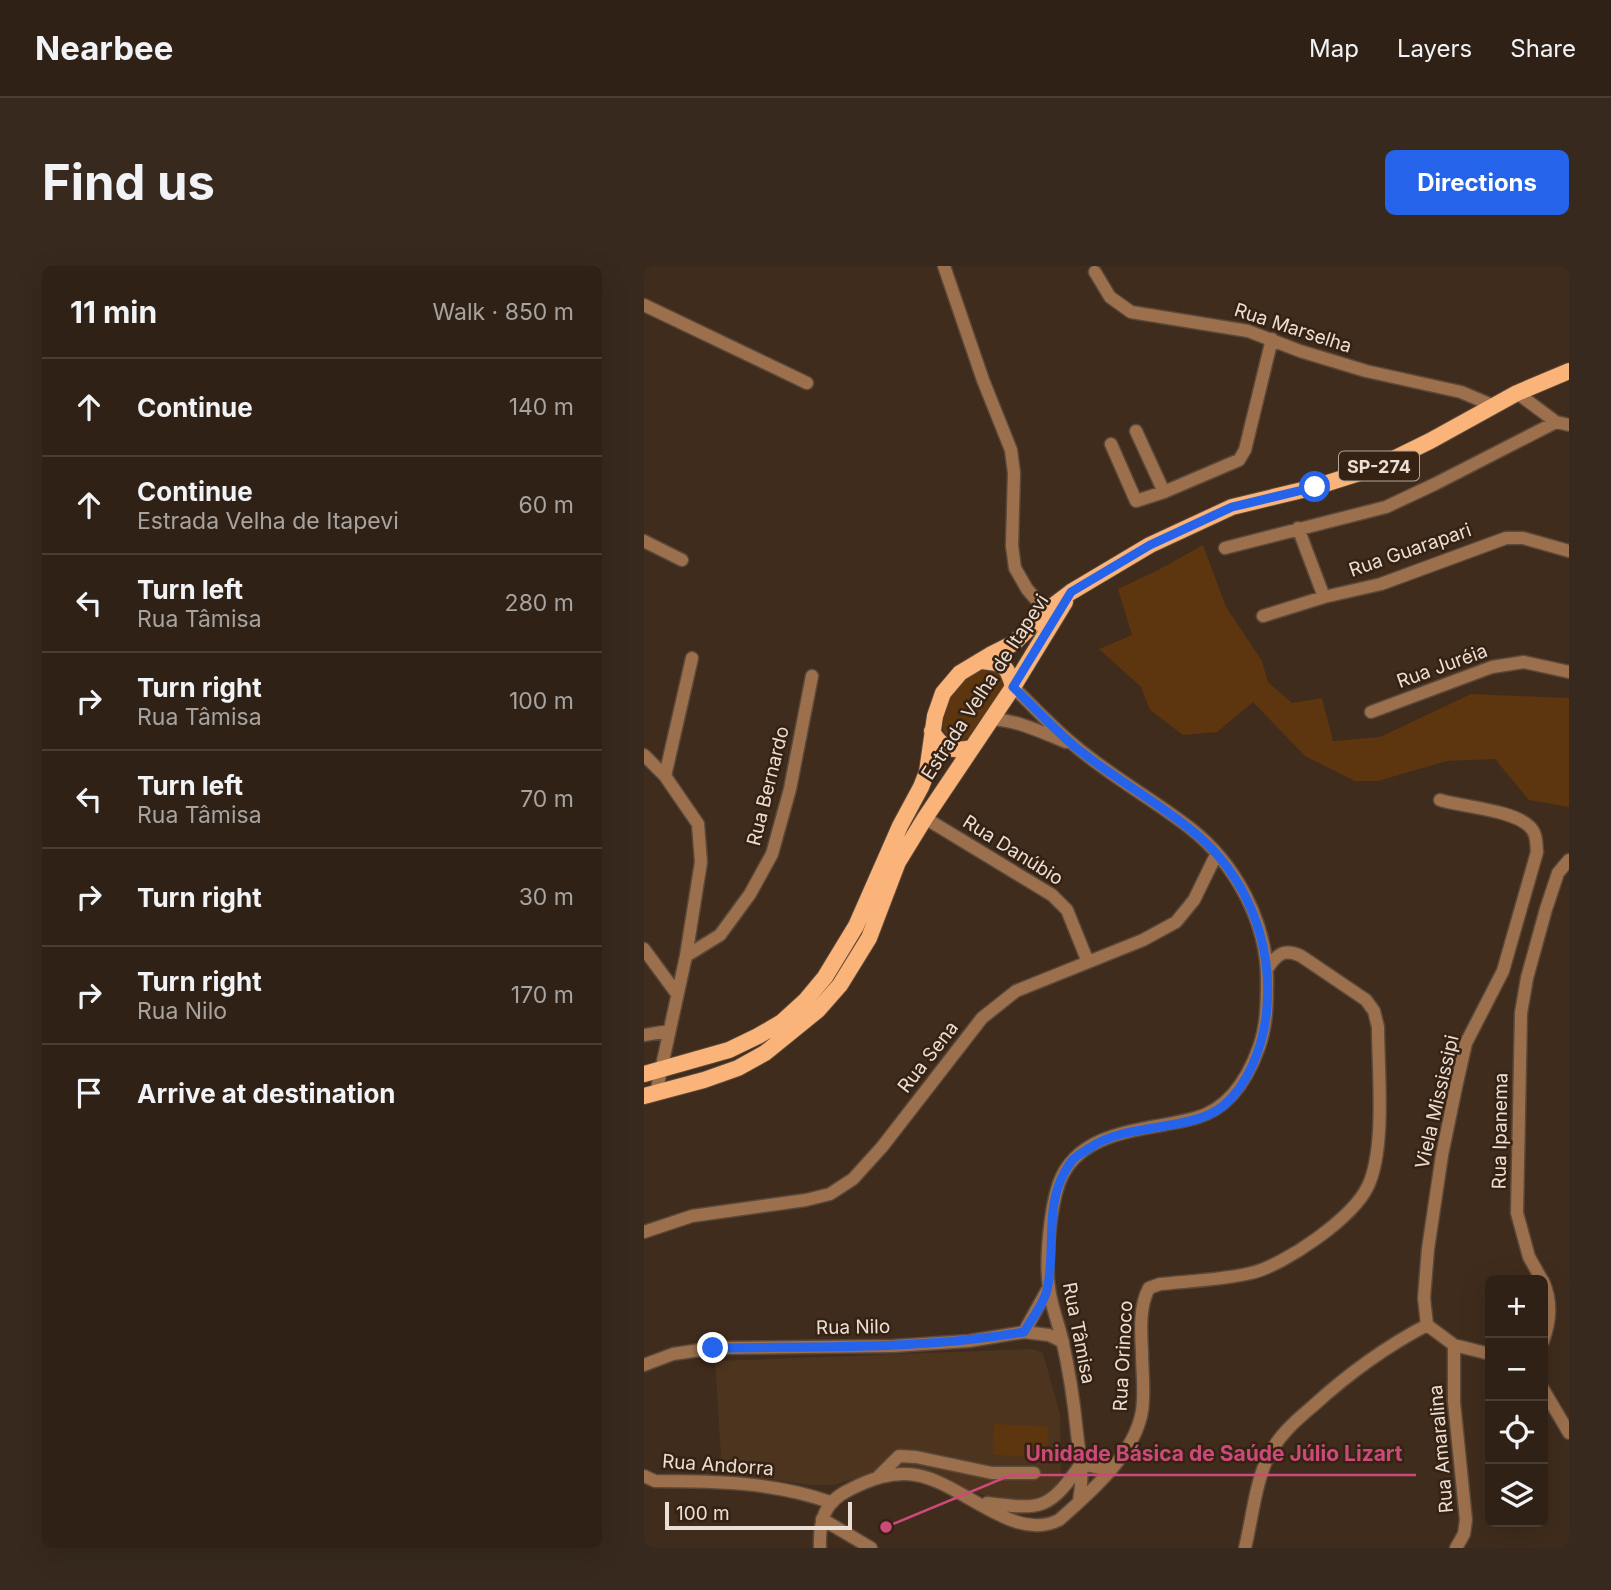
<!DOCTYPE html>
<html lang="en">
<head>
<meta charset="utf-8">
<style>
  body { margin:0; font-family:Inter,sans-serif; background:#37291e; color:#f1f3f6 }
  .controls { position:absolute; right:21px; bottom:21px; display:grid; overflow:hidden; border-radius:10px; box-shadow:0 7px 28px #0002 }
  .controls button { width:63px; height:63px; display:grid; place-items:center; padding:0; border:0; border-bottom:2px solid #4a3e34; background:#2f2115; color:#f1f3f6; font:35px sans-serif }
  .scale { position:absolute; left:21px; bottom:18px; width:187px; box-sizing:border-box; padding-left:7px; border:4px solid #ebded4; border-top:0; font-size:19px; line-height:24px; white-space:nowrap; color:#ebded4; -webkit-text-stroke:5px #352213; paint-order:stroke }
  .stop { position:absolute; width:21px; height:21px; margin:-16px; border:5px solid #2563eb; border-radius:50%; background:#fff }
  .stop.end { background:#2563eb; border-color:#fff; box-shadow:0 2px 7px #0008 }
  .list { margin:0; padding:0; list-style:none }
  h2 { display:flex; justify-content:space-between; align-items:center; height:91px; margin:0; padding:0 28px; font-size:30px }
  h2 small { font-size:23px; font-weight:400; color:#a7a3a0 }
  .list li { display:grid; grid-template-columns:46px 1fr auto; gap:21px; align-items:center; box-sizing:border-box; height:98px; padding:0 28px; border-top:2px solid #4a3e34 }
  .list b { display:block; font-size:26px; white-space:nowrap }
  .list p { margin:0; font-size:23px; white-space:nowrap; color:#a7a3a0 }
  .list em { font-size:23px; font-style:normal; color:#a7a3a0 }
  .icon { flex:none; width:38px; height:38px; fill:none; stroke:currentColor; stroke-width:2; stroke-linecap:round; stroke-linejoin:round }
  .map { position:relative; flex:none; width:925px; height:1282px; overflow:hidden; border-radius:10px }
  header { display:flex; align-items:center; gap:42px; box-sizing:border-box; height:98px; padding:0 35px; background:#2f2115; border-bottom:2px solid #4a3e34 }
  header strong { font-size:33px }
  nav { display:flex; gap:38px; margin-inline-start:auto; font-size:24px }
  .intro { display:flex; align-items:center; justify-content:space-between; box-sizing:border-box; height:168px; padding:0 42px }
  h1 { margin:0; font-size:49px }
  .button { padding:18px 32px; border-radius:10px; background:#2563eb; color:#fff; font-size:24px; font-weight:700 }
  main { display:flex; gap:42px; padding:0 42px }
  aside { flex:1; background:#2f2115; border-radius:10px; box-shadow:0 7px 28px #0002 }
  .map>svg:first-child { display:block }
  .built { fill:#4d341f }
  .green { fill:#5d350f }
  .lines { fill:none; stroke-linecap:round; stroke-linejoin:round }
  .minor-casing { stroke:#5b4839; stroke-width:15 }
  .major-casing { stroke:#5b4839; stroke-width:18 }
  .minor { stroke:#9c704d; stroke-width:12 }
  .major { stroke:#fab378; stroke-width:16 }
  .route { stroke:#2563eb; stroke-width:9 }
  .labels { text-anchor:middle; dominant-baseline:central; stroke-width:5; stroke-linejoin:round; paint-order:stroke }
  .shield { fill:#352213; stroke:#b4a69a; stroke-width:2 }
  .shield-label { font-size:18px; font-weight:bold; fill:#ebded4 }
  .street-label { font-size:19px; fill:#ebded4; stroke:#352213 }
  .leader { fill:none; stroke:#cc4a79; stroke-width:2.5 }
  .callout-dot { fill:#cc4a79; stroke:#352213; stroke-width:2.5 }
  .callout-label { font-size:21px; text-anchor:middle; font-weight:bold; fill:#cc4a79; stroke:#352213; stroke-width:5; stroke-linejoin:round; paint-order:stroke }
</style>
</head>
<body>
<header>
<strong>Nearbee</strong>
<nav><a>Map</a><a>Layers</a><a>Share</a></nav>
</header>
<div class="intro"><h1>Find us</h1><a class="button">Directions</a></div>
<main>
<aside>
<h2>11 min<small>Walk · 850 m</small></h2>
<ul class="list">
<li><svg class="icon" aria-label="ahead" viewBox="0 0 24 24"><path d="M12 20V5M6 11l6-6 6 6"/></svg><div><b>Continue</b></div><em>140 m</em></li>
<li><svg class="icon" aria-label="ahead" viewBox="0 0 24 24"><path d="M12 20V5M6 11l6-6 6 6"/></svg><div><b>Continue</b><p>Estrada Velha de Itapevi</p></div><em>60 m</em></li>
<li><svg class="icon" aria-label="left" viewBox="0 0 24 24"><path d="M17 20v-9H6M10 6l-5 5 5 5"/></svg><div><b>Turn left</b><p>Rua Tâmisa</p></div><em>280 m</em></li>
<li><svg class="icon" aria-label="right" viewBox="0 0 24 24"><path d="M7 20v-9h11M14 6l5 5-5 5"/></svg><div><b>Turn right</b><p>Rua Tâmisa</p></div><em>100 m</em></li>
<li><svg class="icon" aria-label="left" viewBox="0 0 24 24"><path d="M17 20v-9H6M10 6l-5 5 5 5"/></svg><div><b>Turn left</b><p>Rua Tâmisa</p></div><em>70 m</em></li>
<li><svg class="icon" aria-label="right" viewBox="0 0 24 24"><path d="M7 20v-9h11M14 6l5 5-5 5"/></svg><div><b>Turn right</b></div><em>30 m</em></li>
<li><svg class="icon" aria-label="right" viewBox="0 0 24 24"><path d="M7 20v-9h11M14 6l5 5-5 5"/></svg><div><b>Turn right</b><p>Rua Nilo</p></div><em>170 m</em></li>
<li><svg class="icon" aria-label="arrive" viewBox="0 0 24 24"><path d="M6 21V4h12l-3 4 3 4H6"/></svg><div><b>Arrive at destination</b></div></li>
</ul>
</aside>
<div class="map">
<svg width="925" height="1282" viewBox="0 0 925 1282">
  <rect width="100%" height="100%" fill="#3f2c1c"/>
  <path class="built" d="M389 1083 399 1087 416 1148 417 1216 403 1231 377 1235 351 1233 281 1208 252 1201 188 1219H166L78 1206 71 1095Z"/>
  <path class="green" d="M559 279 582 341 618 395 624 416 648 437 678 432 689 475 736 471 827 428 925 432V541L885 534 851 493 803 495 734 515H711L661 490 609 436 573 466 539 469 506 444 497 421 455 383 488 369 474 323 514 304Z
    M340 399 350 400 362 416 327 470 316 476 303 470 299 464C300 432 313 414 340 399Z
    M350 1158 404 1160 403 1192 349 1189Z"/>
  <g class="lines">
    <g class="minor-casing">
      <path id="minor" d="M300 0 339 114 367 184 370 207 368 280 371 302 383 323 402 345
        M451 6 466 31 487 46 604 65 656 85 722 105 817 126 850 140
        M0 39 163 117
        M873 127 912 156 925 159
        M492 165 520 226
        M467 178 492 235 520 226 595 194 601 184 628 73
        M654 262 680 331
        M0 275 38 294
        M581 282 742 241 791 218 912 156
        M619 350 680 331 737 318 862 272H879L925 285
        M369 421C389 440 408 461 430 479 466 510 509 533 546 562 591 597 623 656 623 713 623 736 623 759 615 781 604 812 585 843 551 852 504 865 435 862 415 917 406 943 401 995 405 1022 407 1039 414 1056 418 1073 425 1104 430 1136 433 1167 436 1194 440 1208 435 1235
        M727 446 848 401 880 396 925 406
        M346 453C374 454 397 466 422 476
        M0 489 21 510 54 558 57 596 42 690 12 827
        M21 510 48 392
        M281 552 408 629 423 644 444 696
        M0 683 33 728
        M42 690 76 669 106 628 128 588 146 523 168 410
        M0 769 25 765
        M0 966 48 950 162 934 186 928 209 913 238 881 338 752 372 725 499 674 532 656 550 634 572 589
        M898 1014 885 991 873 947 877 747 883 712 902 643 914 607 925 594
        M899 1015C908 1035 907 1054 899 1075
        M783 1059 780 1032 784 983 798 889 812 821 822 777 859 705 893 586C892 576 893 567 885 560 868 544 820 541 796 534
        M783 1059 810 1079 846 1088
        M380 1066 405 1021
        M810 1079V1136L822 1254 820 1268 812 1282
        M0 1099 29 1088 70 1082 249 1080 325 1075 380 1066 405 1069 419 1076
        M899 1123 925 1167
        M437 1198 456 1202 468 1201
        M0 1210 11 1215C72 1215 129 1216 186 1236
        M235 1210 255 1190 272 1191 348 1207H390
        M343 1237C398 1244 405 1244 437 1198
        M178 1253 227 1282
        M176 1282C175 1255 180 1236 205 1224 226 1213 248 1205 272 1209 319 1217 369 1277 415 1254 447 1226 491 1188 498 1145 501 1126 498 1105 498 1086 497 1066 495 1040 505 1022L516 1018C546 1015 578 1014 607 1007 641 999 709 952 724 920 742 882 734 804 734 761L730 745 722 734 657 690C640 682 633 688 623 703
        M601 1282C608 1253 611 1220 623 1193 633 1171 651 1155 669 1140 704 1108 741 1081 783 1059"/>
    </g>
    <g class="major-casing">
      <path id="major" d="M336 395C358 397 363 397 369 421
        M288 465C297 482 308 486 327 482
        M0 808 85 784 114 770 138 756 161 735 181 711 212 660 256 560 277 521 283 506 291 450 299 427 316 407 346 389 370 377 402 345 427 326 506 279 588 241 671 221 731 202 786 175 873 127 925 105
        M0 830 60 814 94 802 121 787 174 744 196 719 225 672 254 596 281 552 369 421 421 336"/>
    </g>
    <use href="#minor" class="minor"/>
    <use href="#major" class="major"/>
  </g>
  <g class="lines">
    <path class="route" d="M69 1082C173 1080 277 1084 380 1066 388 1052 402 1035 404 1019 412 976 399 934 427 896 431 890 438 887 444 883 483 855 546 867 579 840 604 819 618 782 622 751 631 679 603 608 546 563 509 533 466 510 430 480 408 461 389 440 369 421L427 326 506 279 588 241 671 221"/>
  </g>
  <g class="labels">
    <rect class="shield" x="695" y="185.5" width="80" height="29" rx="5"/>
    <g class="shield-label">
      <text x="735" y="200">SP-274</text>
    </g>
    <g class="street-label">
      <text transform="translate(649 62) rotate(18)">Rua Marselha</text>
      <text transform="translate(766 284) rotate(-19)">Rua Guarapari</text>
      <text transform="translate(798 400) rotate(-20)">Rua Juréia</text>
      <text transform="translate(341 421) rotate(-57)">Estrada Velha de Itapevi</text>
      <text transform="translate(124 520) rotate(-76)">Rua Bernardo</text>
      <text transform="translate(369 584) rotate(32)">Rua Danúbio</text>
      <text transform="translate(284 791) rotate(-52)">Rua Sena</text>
      <text transform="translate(793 836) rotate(-77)">Viela Mississipi</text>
      <text transform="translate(856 865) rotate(-89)">Rua Ipanema</text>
      <text transform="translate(209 1061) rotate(-1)">Rua Nilo</text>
      <text transform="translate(435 1067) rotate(79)">Rua Tâmisa</text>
      <text transform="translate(479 1090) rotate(-87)">Rua Orinoco</text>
      <text transform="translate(797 1183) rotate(-95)">Rua Amaralina</text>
      <text transform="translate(74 1199) rotate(4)">Rua Andorra</text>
    </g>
  </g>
  <path class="leader" d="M242 1261L367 1209H772"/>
  <circle class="callout-dot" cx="242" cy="1261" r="7"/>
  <g class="callout-label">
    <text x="570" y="1195">Unidade Básica de Saúde Júlio Lizart</text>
  </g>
</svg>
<div class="controls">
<button>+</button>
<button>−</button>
<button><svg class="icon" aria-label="locate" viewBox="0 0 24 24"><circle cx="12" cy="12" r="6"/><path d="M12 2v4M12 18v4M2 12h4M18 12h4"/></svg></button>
<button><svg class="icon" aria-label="layers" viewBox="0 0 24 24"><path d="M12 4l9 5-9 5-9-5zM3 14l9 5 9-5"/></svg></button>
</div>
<div class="scale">100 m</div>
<div class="stop" style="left:671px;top:221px"></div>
<div class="stop end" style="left:69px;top:1082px"></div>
</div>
</main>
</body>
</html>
